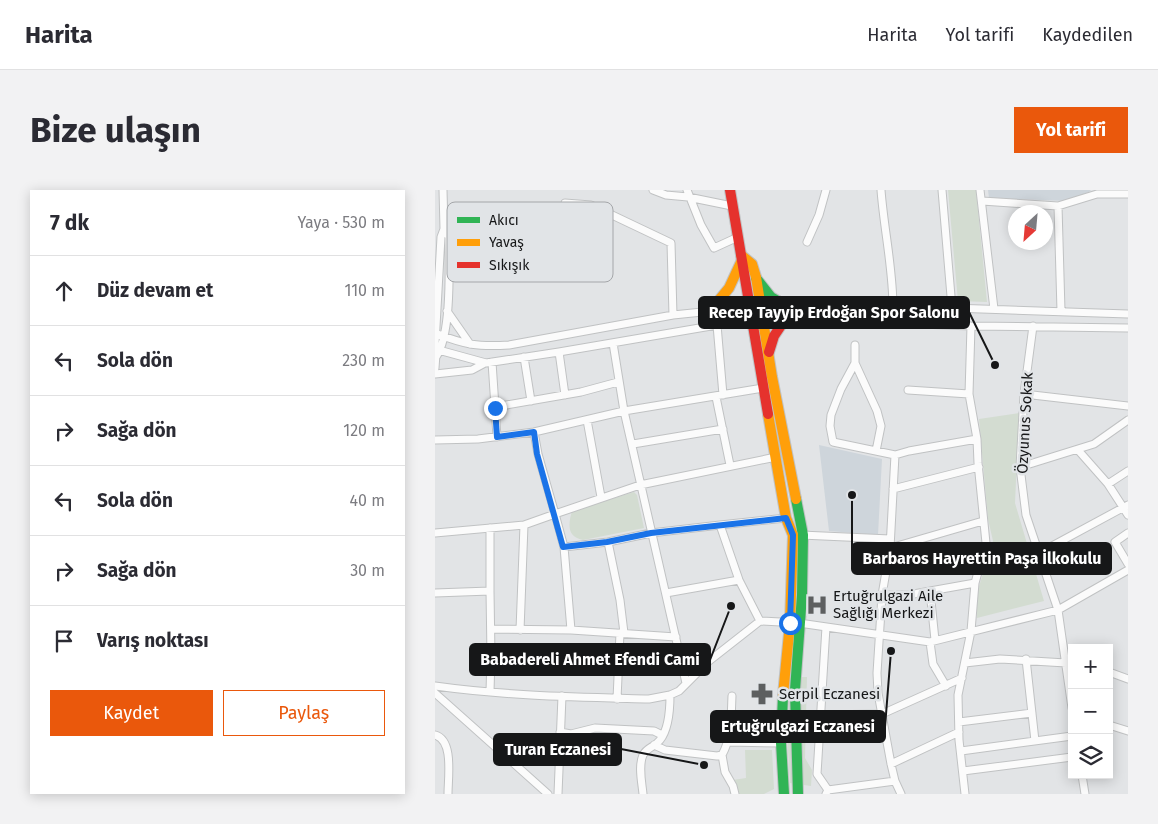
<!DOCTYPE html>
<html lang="tr">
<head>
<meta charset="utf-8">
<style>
  body { margin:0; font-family:"Fira Sans",sans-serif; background:#f2f2f3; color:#2b2b33 }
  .controls { position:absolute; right:15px; bottom:15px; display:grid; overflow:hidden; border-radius:0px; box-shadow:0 2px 12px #0003 }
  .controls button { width:45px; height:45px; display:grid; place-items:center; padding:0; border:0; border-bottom:1px solid #e1e1e2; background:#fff; color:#2b2b33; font:25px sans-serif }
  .compass { position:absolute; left:573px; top:15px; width:45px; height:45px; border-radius:50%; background:#fff; box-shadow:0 2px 12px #0003; rotate:206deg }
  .stop { position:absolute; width:15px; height:15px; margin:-11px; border:4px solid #1a73e8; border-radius:50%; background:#fff }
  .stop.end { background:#1a73e8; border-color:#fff; box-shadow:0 1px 5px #0008 }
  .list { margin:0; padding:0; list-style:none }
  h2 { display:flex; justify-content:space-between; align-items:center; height:65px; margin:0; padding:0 20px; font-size:21px }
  h2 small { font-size:16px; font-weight:400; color:#7c7c81 }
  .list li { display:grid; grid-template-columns:32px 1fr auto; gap:15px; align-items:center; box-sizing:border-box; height:70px; padding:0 20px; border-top:1px solid #e1e1e2 }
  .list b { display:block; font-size:19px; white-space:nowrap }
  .list em { font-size:16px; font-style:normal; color:#7c7c81 }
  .actions { display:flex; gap:10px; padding:15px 20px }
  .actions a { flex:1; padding:11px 0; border:1px solid #ea580c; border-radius:0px; text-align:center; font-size:18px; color:#ea580c }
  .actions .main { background:#ea580c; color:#fff }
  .icon { flex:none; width:28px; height:28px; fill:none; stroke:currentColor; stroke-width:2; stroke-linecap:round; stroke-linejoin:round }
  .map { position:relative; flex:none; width:693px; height:604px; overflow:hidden; border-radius:0px }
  header { display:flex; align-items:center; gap:30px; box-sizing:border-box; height:70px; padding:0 25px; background:#fff; border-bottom:1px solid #e1e1e2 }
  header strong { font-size:24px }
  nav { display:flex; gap:28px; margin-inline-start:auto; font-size:18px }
  .intro { display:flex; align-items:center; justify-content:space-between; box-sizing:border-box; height:120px; padding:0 30px }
  h1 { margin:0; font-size:35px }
  .button { padding:12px 22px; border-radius:0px; background:#ea580c; color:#fff; font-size:18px; font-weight:700 }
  main { display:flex; gap:30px; padding:0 30px }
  aside { flex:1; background:#fff; border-radius:0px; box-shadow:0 2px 12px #0003 }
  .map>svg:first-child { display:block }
  .built { fill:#ced5db }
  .green { fill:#d3dcd1 }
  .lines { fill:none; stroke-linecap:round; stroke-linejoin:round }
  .street-casing { stroke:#c0c2c3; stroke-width:9 }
  .fast-casing { stroke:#c0c2c3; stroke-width:12 }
  .slow-casing { stroke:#c0c2c3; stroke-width:12 }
  .jam-casing { stroke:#c0c2c3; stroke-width:12 }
  .street { stroke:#fbfbfb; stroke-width:7 }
  .fast { stroke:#30b455; stroke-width:10 }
  .slow { stroke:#ff9f0a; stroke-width:10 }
  .jam { stroke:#e5322d; stroke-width:10 }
  .route { stroke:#1a73e8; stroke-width:6 }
  .labels { text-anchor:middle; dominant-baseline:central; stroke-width:5; stroke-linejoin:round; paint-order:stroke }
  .street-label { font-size:15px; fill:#161718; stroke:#e1e4e7 }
  .poi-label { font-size:15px; fill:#161718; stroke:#e1e4e7; text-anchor:start }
  .key { fill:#e1e4e7; stroke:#a4a6a9; stroke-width:1 }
  .key-label { font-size:14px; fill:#161718 }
  .leader { fill:none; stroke:#161718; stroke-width:2 }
  .callout-dot { fill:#161718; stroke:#e1e4e7; stroke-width:2 }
  .callout { fill:#161718; stroke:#161718; stroke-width:2 }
  .callout-label { font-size:16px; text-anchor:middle; font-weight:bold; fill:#fff }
</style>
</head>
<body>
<header>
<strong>Harita</strong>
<nav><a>Harita</a><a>Yol tarifi</a><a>Kaydedilen</a></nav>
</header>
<div class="intro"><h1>Bize ulaşın</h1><a class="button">Yol tarifi</a></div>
<main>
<aside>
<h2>7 dk<small>Yaya · 530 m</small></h2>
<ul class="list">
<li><svg class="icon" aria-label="ahead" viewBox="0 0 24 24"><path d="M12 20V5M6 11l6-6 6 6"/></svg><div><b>Düz devam et</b></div><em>110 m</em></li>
<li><svg class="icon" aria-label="left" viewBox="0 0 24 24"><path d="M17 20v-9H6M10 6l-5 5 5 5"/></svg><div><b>Sola dön</b></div><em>230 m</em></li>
<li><svg class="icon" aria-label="right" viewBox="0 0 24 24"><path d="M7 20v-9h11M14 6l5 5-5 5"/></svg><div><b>Sağa dön</b></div><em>120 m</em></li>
<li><svg class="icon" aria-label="left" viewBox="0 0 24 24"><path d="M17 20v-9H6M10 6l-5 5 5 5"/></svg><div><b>Sola dön</b></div><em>40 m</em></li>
<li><svg class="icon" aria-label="right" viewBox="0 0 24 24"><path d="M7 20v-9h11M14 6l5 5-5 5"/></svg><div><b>Sağa dön</b></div><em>30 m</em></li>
<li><svg class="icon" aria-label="arrive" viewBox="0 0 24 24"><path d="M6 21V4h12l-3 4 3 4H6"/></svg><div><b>Varış noktası</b></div></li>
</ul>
<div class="actions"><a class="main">Kaydet</a><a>Paylaş</a></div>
</aside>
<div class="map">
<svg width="693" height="604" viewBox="0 0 693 604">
  <rect width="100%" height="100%" fill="#e2e4e6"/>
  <path class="built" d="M553 0H656L654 2 630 11 554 8Z
    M384 255 447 269 443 345 394 341Z"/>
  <path class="green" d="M513 0H541L552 112 523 111Z
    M584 223 580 313 609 411 542 428V403L558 351 553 329 544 229Z
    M199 302 202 305 209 338 148 350C132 347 133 335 137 321Z
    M357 487H372L370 568 377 580 376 596 355 593 352 544Z
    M310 560H337L339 599 329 604H303L298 590 311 588Z"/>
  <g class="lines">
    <g class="street-casing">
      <path id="street" d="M218 0 231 5 253 7 297 16
        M252 0 266 35 279 58 303 47
        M446 0C449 40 458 78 458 118
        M507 0 517 118
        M545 0 559 119
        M547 11 623 16 662 4H693
        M130 13 156 15 236 53 238 125
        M623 16 626 121
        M372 52 384 25 391 0
        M12 121 35 154
        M282 135 288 205
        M598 136 589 204 585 277 591 325 623 420 637 518
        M0 143C30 155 43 157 74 155L238 125 316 117 419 119 517 118 693 124
        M178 153 189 221 251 493
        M0 154 6 47 9 39 8 0
        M420 155V173L406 199 396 225 395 236 398 252 460 265 474 261 542 249
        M0 159 51 173 124 162 282 135 319 131H408L536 136 693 138
        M124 162 130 205
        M1 167C17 144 14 76 14 47L9 39
        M89 167 96 211
        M57 172 62 247
        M420 173 442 221 446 236 441 261
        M0 178 1 164
        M0 184 37 180 50 173
        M473 200 534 204
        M589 204 693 216
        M281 207 295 275
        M60 217 146 202 183 192
        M152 230 166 307
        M99 242 103 264 120 324 205 295 341 267
        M0 250 43 249 99 242 189 221 328 198
        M198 254 288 239
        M643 260 673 294 693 325
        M460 265 455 358 447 405 442 483 443 503 456 574 460 591 466 604
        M585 277 659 254 693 230
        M673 294 693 281
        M458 299 544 277
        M285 335 351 328
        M0 343 89 335 120 324 129 357 136 440 56 439
        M693 343 680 352 693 374
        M366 345 455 349
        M173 352 185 410 189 443
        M129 357 173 352 216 343 285 335 304 390 325 431
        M455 358 548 331
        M604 363 693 315
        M495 401 500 450
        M0 403 55 401V338
        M231 403 304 390
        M447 405H473L540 393
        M85 440 89 335
        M136 440 241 447
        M495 452 498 474 511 496
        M56 468 183 476
        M591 469 600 551
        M530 473 565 469 631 473
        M674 482 693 489
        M0 496C71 506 143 507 214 509L235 505 244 501 274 471 325 431 364 433 495 452 623 420 693 380
        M55 502 56 466 55 401
        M0 503 113 604
        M182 509 185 443
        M386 525 447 524 527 488
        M524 532 597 523
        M674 535 693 541
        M125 542 136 544 160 538 219 541 227 545
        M0 545C19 550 13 587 13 604
        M293 552 346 553
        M219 555 230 560 282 566 287 565C297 547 296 526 297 506
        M526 561 637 546
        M287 565 290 582 298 596 300 604
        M456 574 524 542
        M528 581 637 567
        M647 585 650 604
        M393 600 460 591
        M123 604 127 506
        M208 604C207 593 203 576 208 565 212 557 220 557 225 550 234 539 235 519 235 505
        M391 604 393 600 382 584 391 437
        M530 604 524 550 523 505 536 441 540 393 551 353 543 273 542 249 534 204 536 136"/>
    </g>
    <g class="fast-casing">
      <path id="fast" d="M321 88 336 107 355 118
        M361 309 368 345 367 405 360 500 363 604
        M348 505 346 553 349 604"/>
    </g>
    <g class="slow-casing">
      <path id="slow" d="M306 65 317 74 321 87 337 187 361 309
        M275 121 294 98 307 70
        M333 224 351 328 358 345 355 433 348 505"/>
    </g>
    <g class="jam-casing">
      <path id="jam" d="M295 0 333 224
        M334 162 339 146 349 131"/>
    </g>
    <use href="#street" class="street"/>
    <use href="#fast" class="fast"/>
    <use href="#slow" class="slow"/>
    <use href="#jam" class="jam"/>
  </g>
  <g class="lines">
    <path class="route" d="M60 218 62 247 99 242 102 264 128 357 172 352 216 343 351 328 358 345 355 433"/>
  </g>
  <defs>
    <g id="hospital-bare" transform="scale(1.725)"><path d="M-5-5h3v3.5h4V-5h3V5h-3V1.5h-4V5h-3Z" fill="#5d5f60" stroke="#e1e4e7" stroke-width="2.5" paint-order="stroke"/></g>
    <g id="pharmacy-bare" transform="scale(1.725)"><path d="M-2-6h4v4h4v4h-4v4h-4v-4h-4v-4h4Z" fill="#5d5f60" stroke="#e1e4e7" stroke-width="2.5" paint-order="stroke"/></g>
  </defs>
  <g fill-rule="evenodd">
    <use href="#hospital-bare" x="382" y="415"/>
    <use href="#pharmacy-bare" x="327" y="504"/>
  </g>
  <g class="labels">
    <g class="street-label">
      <text transform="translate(590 233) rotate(-87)">Özyunus Sokak</text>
    </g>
    <g class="poi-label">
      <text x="398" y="406">Ertuğrulgazi Aile<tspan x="398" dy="17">Sağlığı Merkezi</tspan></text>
      <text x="344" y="504">Serpil Eczanesi</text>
    </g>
  </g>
  <rect x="12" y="12" width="166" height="80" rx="8" class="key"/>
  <rect x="22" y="27" width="23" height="6" fill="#30b455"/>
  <rect x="22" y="49" width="23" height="7" fill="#ff9f0a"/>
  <rect x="22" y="72" width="23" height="6" fill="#e5322d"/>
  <g class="key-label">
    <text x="54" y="35">Akıcı</text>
    <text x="54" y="57">Yavaş</text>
    <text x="54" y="80">Sıkışık</text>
  </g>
  <path class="leader" d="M560 175L534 122M417 305L417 369M296 416L275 470M456 461L450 537M269 575L186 559"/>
  <g class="callout-dot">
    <circle cx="560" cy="175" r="5"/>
    <circle cx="417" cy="305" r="5"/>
    <circle cx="296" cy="416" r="5"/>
    <circle cx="456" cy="461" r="5"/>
    <circle cx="269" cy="575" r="5"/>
  </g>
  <g class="callout">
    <rect x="264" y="107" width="270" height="31" rx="5"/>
    <rect x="417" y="353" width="259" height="31" rx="5"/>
    <rect x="35" y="454" width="240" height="31" rx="5"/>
    <rect x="276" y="521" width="174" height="31" rx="5"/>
    <rect x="59" y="544" width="127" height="31" rx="5"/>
  </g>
  <g class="callout-label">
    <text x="399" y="128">Recep Tayyip Erdoğan Spor Salonu</text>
    <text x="547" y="374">Barbaros Hayrettin Paşa İlkokulu</text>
    <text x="155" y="475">Babadereli Ahmet Efendi Cami</text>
    <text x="363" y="542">Ertuğrulgazi Eczanesi</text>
    <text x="123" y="565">Turan Eczanesi</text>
  </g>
</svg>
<div class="controls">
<button>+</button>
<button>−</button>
<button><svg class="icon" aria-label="layers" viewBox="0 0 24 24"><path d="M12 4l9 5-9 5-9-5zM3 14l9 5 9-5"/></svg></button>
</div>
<svg class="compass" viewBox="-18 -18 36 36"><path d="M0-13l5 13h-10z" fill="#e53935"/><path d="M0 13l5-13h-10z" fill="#7c7c81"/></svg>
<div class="stop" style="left:355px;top:433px"></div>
<div class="stop end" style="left:60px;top:218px"></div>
</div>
</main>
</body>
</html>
